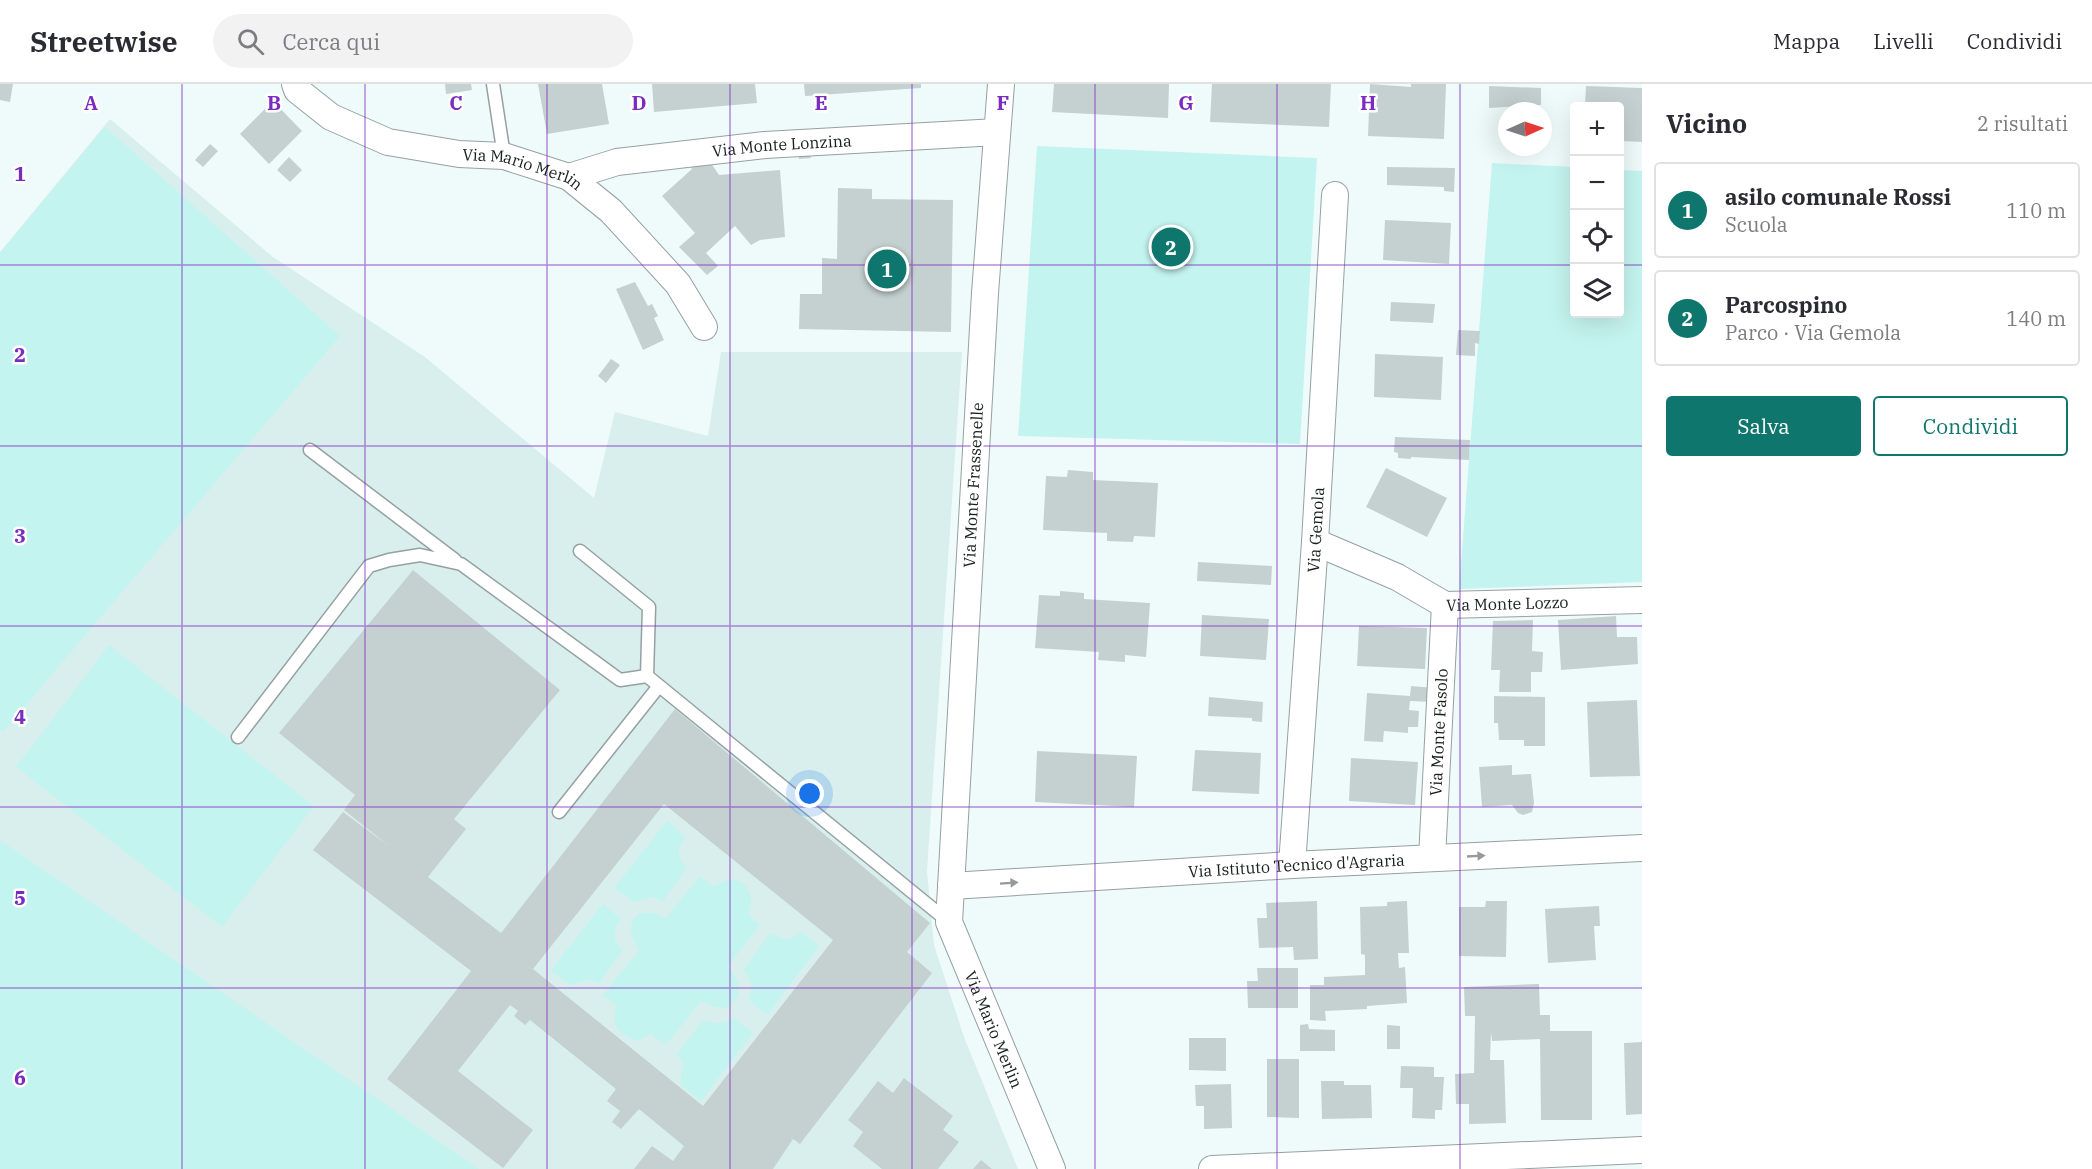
<!DOCTYPE html>
<html lang="it">
<head>
<meta charset="utf-8">
<style>
  body { margin:0; font-family:"IBM Plex Serif",serif; background:#f2f2f3; color:#2b2b33 }
  .controls { position:absolute; right:18px; top:18px; display:grid; overflow:hidden; border-radius:6px; box-shadow:0 6px 24px #0002 }
  .controls button { width:54px; height:54px; display:grid; place-items:center; padding:0; border:0; border-bottom:2px solid #e1e1e2; background:#fff; color:#2b2b33; font:30px sans-serif }
  .compass { position:absolute; left:1498px; top:18px; width:54px; height:54px; border-radius:50%; background:#fff; box-shadow:0 6px 24px #0002; rotate:87deg }
  .you { position:absolute; left:810px; top:710px; width:21px; height:21px; margin:-15px; border:4px solid #fff; border-radius:50%; background:#1a73e8; box-shadow:0 0 0 9px #1a73e833 }
  .badge { display:grid; place-items:center; width:39px; height:39px; border-radius:50%; background:#0f766e; color:#fff; font-size:20px; font-weight:700 }
  .pin { position:absolute; translate:-50% -50%; border:3px solid #fff; box-shadow:0 2px 6px #0006 }
  .list { margin:0; padding:0; list-style:none }
  h2 { display:flex; justify-content:space-between; align-items:center; height:78px; margin:0; padding:0 24px; font-size:26px }
  h2 small { font-size:20px; font-weight:400; color:#7c7c81 }
  .list li { display:grid; grid-template-columns:39px 1fr auto; gap:18px; align-items:center; box-sizing:border-box; height:96px; margin:0 12px 12px; padding:0 12px; border:2px solid #e1e1e2; border-radius:6px }
  .list b { display:block; font-size:22px; white-space:nowrap }
  .list p { margin:0; font-size:20px; white-space:nowrap; color:#7c7c81 }
  .list em { font-size:20px; font-style:normal; color:#7c7c81 }
  .actions { display:flex; gap:12px; padding:18px 24px }
  .actions a { flex:1; padding:14px 0; border:2px solid #0f766e; border-radius:6px; text-align:center; font-size:21px; color:#0f766e }
  .actions .main { background:#0f766e; color:#fff }
  .icon { flex:none; width:33px; height:33px; fill:none; stroke:currentColor; stroke-width:2; stroke-linecap:round; stroke-linejoin:round }
  .map { position:relative; flex:none; width:1642px; height:1085px; overflow:hidden }
  header { display:flex; align-items:center; gap:36px; box-sizing:border-box; height:84px; padding:0 30px; background:#fff; border-bottom:2px solid #e1e1e2 }
  header strong { font-size:28px }
  nav { display:flex; gap:33px; margin-inline-start:auto; font-size:21px }
  .search { width:420px; height:54px; background:#f2f2f3; display:flex; align-items:center; gap:15px; box-sizing:border-box; padding:0 21px; border-radius:33px; color:#7c7c81; font-size:22px }
  main { display:flex }
  aside { flex:1; background:#fff }
  .map>svg:first-child { display:block }
  .built { fill:#d9efed }
  .green { fill:#c4f4ef }
  .building { fill:#c5d1d0; fill-rule:evenodd }
  .lines { fill:none; stroke-linecap:round; stroke-linejoin:round }
  .service-casing { stroke:#95a1a0; stroke-width:15 }
  .minor-casing { stroke:#95a1a0; stroke-width:28 }
  .service { stroke:#fff; stroke-width:12 }
  .minor { stroke:#fff; stroke-width:26 }
  .oneway { fill:#989a9a }
  .grid { fill:none; stroke:#7b2cbf; stroke-width:1.5; stroke-opacity:0.55 }
  .labels { text-anchor:middle; dominant-baseline:central; stroke-width:5; stroke-linejoin:round; paint-order:stroke }
  .street-label { font-size:16px; fill:#1a1e1e; stroke:#fff }
  .grid-label { font-size:20px; text-anchor:middle; font-weight:bold; fill:#7b2cbf; stroke:#fff; stroke-width:5; stroke-linejoin:round; paint-order:stroke }
</style>
</head>
<body>
<header>
<strong>Streetwise</strong>
<div class="search"><svg class="icon" aria-label="search" viewBox="0 0 24 24"><circle cx="10" cy="10" r="6"/><path d="M15 15l6 6"/></svg>Cerca qui</div>
<nav><a>Mappa</a><a>Livelli</a><a>Condividi</a></nav>
</header>
<main>
<div class="map">
<svg width="1642" height="1085" viewBox="0 0 1642 1085">
  <rect width="100%" height="100%" fill="#effbfa"/>
  <path class="built" d="M110 35 273 173 425 273 594 414 615 328 708 352 721 268H962L927 787 934 861 964 953 1018 1085H273L0 1013V168Z"/>
  <path class="green" d="M105 43 340 252 3 648 0 645V169Z
    M1037 62 1317 74 1300 360 1018 352Z
    M1492 79 1574 83V230H1620V86L1642 87V498L1459 505Z
    M109 561 314 722 222 843 16 683Z
    M667 737 685 753C677 765 676 773 687 783L663 817 653 813 634 818 614 804Z
    M0 756 479 1085H0Z
    M700 792 714 803C737 785 759 805 748 830L760 841 728 882 739 900 738 913 727 924 714 923 701 917 666 961 651 950 637 957C619 951 609 941 617 923L603 911 639 866C621 839 635 818 666 834Z
    M603 820 621 835C612 847 612 856 623 866L599 899 588 895 570 901 550 887Z
    M801 848 819 862 767 931 749 916 752 902 744 885 770 849C782 856 790 857 801 848Z
    M734 934 753 949 701 1017 680 1001 683 979 677 970 703 936C714 940 724 940 734 934Z"/>
  <path class="building" d="M0 0H13L10 18 0 16Z
    M445 0H471L472 6 446 10Z
    M538 0H602L609 40 547 50Z
    M652 0H755L757 19 654 28Z
    M804 0H921V4L805 12Z
    M1054 0H1169L1168 34 1052 28Z
    M1212 0H1331L1329 43 1210 38Z
    M1370 0 1411 3V0H1446L1444 55 1368 52Z
    M1489 2 1541 4V21L1489 24Z
    M1586 2 1642 4V58L1620 57V22H1585Z
    M273 17 302 47 269 80 240 50Z
    M210 60 218 67 203 83 195 76Z
    M810 65 811 74 799 75 798 66Z
    M705 70 719 91 780 86 785 153 760 156 751 161 735 142 706 169 718 182 707 191 679 163 695 149 662 112 692 85 682 73Z
    M289 73 302 86 290 98 277 86Z
    M1387 83 1455 84 1454 108 1444 107V103L1387 101Z
    M838 104 872 105V115L953 116 951 248 799 245 800 210H822V174L837 175Z
    M1385 136 1451 139 1449 180 1383 176Z
    M635 198 648 222 652 220 658 232 654 234 664 256 643 266 616 205Z
    M1391 218 1435 220 1433 239 1390 237Z
    M1458 246 1480 247 1479 260 1475 259V272L1456 271Z
    M1375 270 1443 273 1441 316 1374 313Z
    M611 275 620 281 606 299 598 292Z
    M1395 353 1470 356 1469 376 1411 373V375L1398 374V369L1394 368Z
    M1386 384 1447 414 1427 453 1366 423Z
    M1068 386 1093 388V396L1158 399 1155 453 1134 452 1133 458 1107 457V449L1043 446 1046 392 1067 393Z
    M1198 478 1272 482 1271 501 1197 497Z
    M413 486 560 606 454 735 466 745 428 793 501 849 675 625 930 839 907 868 932 889 800 1060 793 1055 773 1085H634L652 1062 673 1077 684 1062 639 1025 621 1045 612 1038 620 1027 607 1017 616 1005 530 936 525 941 514 932 518 927 510 921 458 987 533 1046 503 1084 387 995 471 887 313 766 343 728 389 762 344 726 355 711 279 649ZM664 720 833 856 703 1022 533 885Z
    M1060 507 1084 509V515L1150 519 1146 573 1125 571V578L1098 576 1099 568 1035 564 1039 511 1060 512Z
    M1202 531 1269 535 1266 576 1200 572Z
    M1616 532 1617 553H1637L1638 580 1561 586 1558 536Z
    M1533 536 1532 567 1543 568 1542 588H1531V608H1499L1500 586H1491L1493 537Z
    M1359 542 1427 544 1425 585 1357 582Z
    M1411 602 1434 604 1433 618 1410 617 1409 626 1419 627 1418 643H1408V649L1384 647 1383 658 1364 657 1367 609 1410 612Z
    M1494 612 1545 613V662H1524V656H1499L1498 639H1494Z
    M1209 613 1263 618 1262 638 1252 637V634L1208 632Z
    M1637 616 1640 692 1590 693 1587 618Z
    M1195 666 1261 669 1259 710 1192 707Z
    M1037 667 1137 672 1134 723 1035 718Z
    M1351 674 1418 678 1415 721 1349 717Z
    M1512 681V691L1531 690 1534 719 1532 728 1523 731 1518 729 1512 721 1482 723 1479 683Z
    M1317 817 1318 875 1294 876 1293 863 1259 864 1257 834H1267L1266 819Z
    M1407 817 1409 869H1398L1399 884 1405 883 1407 919 1367 922V925L1325 927 1326 937 1310 936V901H1324V893L1365 891V871L1361 870 1360 823 1387 822V818Z
    M1486 817H1507L1506 873 1459 872V823H1485Z
    M1599 822 1600 842H1594L1596 876 1548 879 1545 825Z
    M1257 884H1298V924H1248L1247 897H1258Z
    M1539 900 1540 931H1550V947H1592V1036H1541L1540 955 1492 957 1491 948 1490 976H1504L1506 1039 1469 1040V1020H1456L1455 990 1474 989 1475 932H1465L1464 903Z
    M1308 940 1309 945 1335 946V967H1300V941Z
    M1387 941 1400 942V965H1387Z
    M1189 954H1226V987L1189 986Z
    M1642 958V1030L1626 1031 1624 959Z
    M1267 975H1299V1034L1267 1033Z
    M1401 982 1434 983V993H1444L1442 1026H1435V1035L1412 1034 1413 1004H1400Z
    M904 994 953 1032 943 1046 959 1058 938 1085H882L853 1062 863 1048 848 1036 878 997 893 1009Z
    M1321 997H1344V1001H1371L1372 1034 1322 1035Z
    M1231 1000 1232 1044 1204 1045V1022H1196L1195 1001Z
    M981 1076 992 1085H973Z"/>
  <g class="lines">
    <g class="service-casing">
      <path id="service" d="M493 0 504 72
        M310 366 455 476
        M580 467 649 523 647 592 949 838
        M238 653 369 482 389 476 420 471 461 480 620 596 647 592
        M559 728 659 602"/>
    </g>
    <g class="minor-casing">
      <g id="minor">
        <path id="s1" d="M295 0 297 6 331 33 388 58 459 70 504 72 569 93 611 127 678 200 704 243"/>
        <path id="s2" d="M1001 0 985 209 949 838 1052 1085"/>
        <path id="s3" d="M569 93 617 78 765 61 997 48"/>
        <path id="s4" d="M1315 458 1397 493 1445 521 1642 516"/>
        <path id="s5" d="M1432 774 1445 521"/>
        <path id="s6" d="M1292 781 1315 458 1335 111"/>
        <path id="s7" d="M951 802 1292 781 1642 764"/>
        <path d="M1212 1085 1642 1066"/>
      </g>
    </g>
    <use href="#service" class="service"/>
    <use href="#minor" class="minor"/>
  </g>
  <defs><path id="oneway-solid" d="M-6-.8H1V-3.2L6.5 0L1 3.2V.8H-6Z" transform="scale(1.5)"/></defs>
  <g class="oneway">
    <use href="#oneway-solid" transform="translate(1476 772) rotate(-3)"/>
    <use href="#oneway-solid" transform="translate(1009 799) rotate(-4)"/>
  </g>
  <path class="grid" d="M182 0V1085M365 0V1085M547 0V1085M730 0V1085M912 0V1085M1095 0V1085M1277 0V1085M1460 0V1085M0 181H1574M1620 181H1642M0 362H1642M0 542H1642M0 723H1642M0 904H1642"/>
  <g class="labels">
    <g class="street-label">
      <text stroke="none"><textPath href="#s3" startOffset="216">Via Monte Lonzina</textPath></text>
      <text stroke="none"><textPath href="#s1" startOffset="250">Via Mario Merlin</textPath></text>
      <text transform="translate(973 401) rotate(-87)">Via Monte Frassenelle</text>
      <text stroke="none"><textPath href="#s6" startOffset="336">Via Gemola</textPath></text>
      <text stroke="none"><textPath href="#s4" startOffset="207">Via Monte Lozzo</textPath></text>
      <text stroke="none"><textPath href="#s5" startOffset="126">Via Monte Fasolo</textPath></text>
      <text stroke="none"><textPath href="#s7" startOffset="346">Via Istituto Tecnico d'Agraria</textPath></text>
      <text stroke="none"><textPath href="#s2" startOffset="956">Via Mario Merlin</textPath></text>
    </g>
  </g>
  <g class="grid-label">
    <text x="91" y="26">A</text>
    <text x="274" y="26">B</text>
    <text x="456" y="26">C</text>
    <text x="639" y="26">D</text>
    <text x="821" y="26">E</text>
    <text x="1003" y="26">F</text>
    <text x="1186" y="26">G</text>
    <text x="1368" y="26">H</text>
    <text x="20" y="97">1</text>
    <text x="20" y="278">2</text>
    <text x="20" y="459">3</text>
    <text x="20" y="640">4</text>
    <text x="20" y="821">5</text>
    <text x="20" y="1001">6</text>
  </g>
</svg>
<div class="controls">
<button>+</button>
<button>−</button>
<button><svg class="icon" aria-label="locate" viewBox="0 0 24 24"><circle cx="12" cy="12" r="6"/><path d="M12 2v4M12 18v4M2 12h4M18 12h4"/></svg></button>
<button><svg class="icon" aria-label="layers" viewBox="0 0 24 24"><path d="M12 4l9 5-9 5-9-5zM3 14l9 5 9-5"/></svg></button>
</div>
<svg class="compass" viewBox="-18 -18 36 36"><path d="M0-13l5 13h-10z" fill="#e53935"/><path d="M0 13l5-13h-10z" fill="#7c7c81"/></svg>
<div class="you"></div>
<div class="pin badge" style="left:887px;top:185px">1</div>
<div class="pin badge" style="left:1171px;top:163px">2</div>
</div>
<aside>
<h2>Vicino<small>2 risultati</small></h2>
<ul class="list">
<li><span class="badge">1</span><div><b>asilo comunale Rossi</b><p>Scuola</p></div><em>110 m</em></li>
<li><span class="badge">2</span><div><b>Parcospino</b><p>Parco · Via Gemola</p></div><em>140 m</em></li>
</ul>
<div class="actions"><a class="main">Salva</a><a>Condividi</a></div>
</aside>
</main>
</body>
</html>
